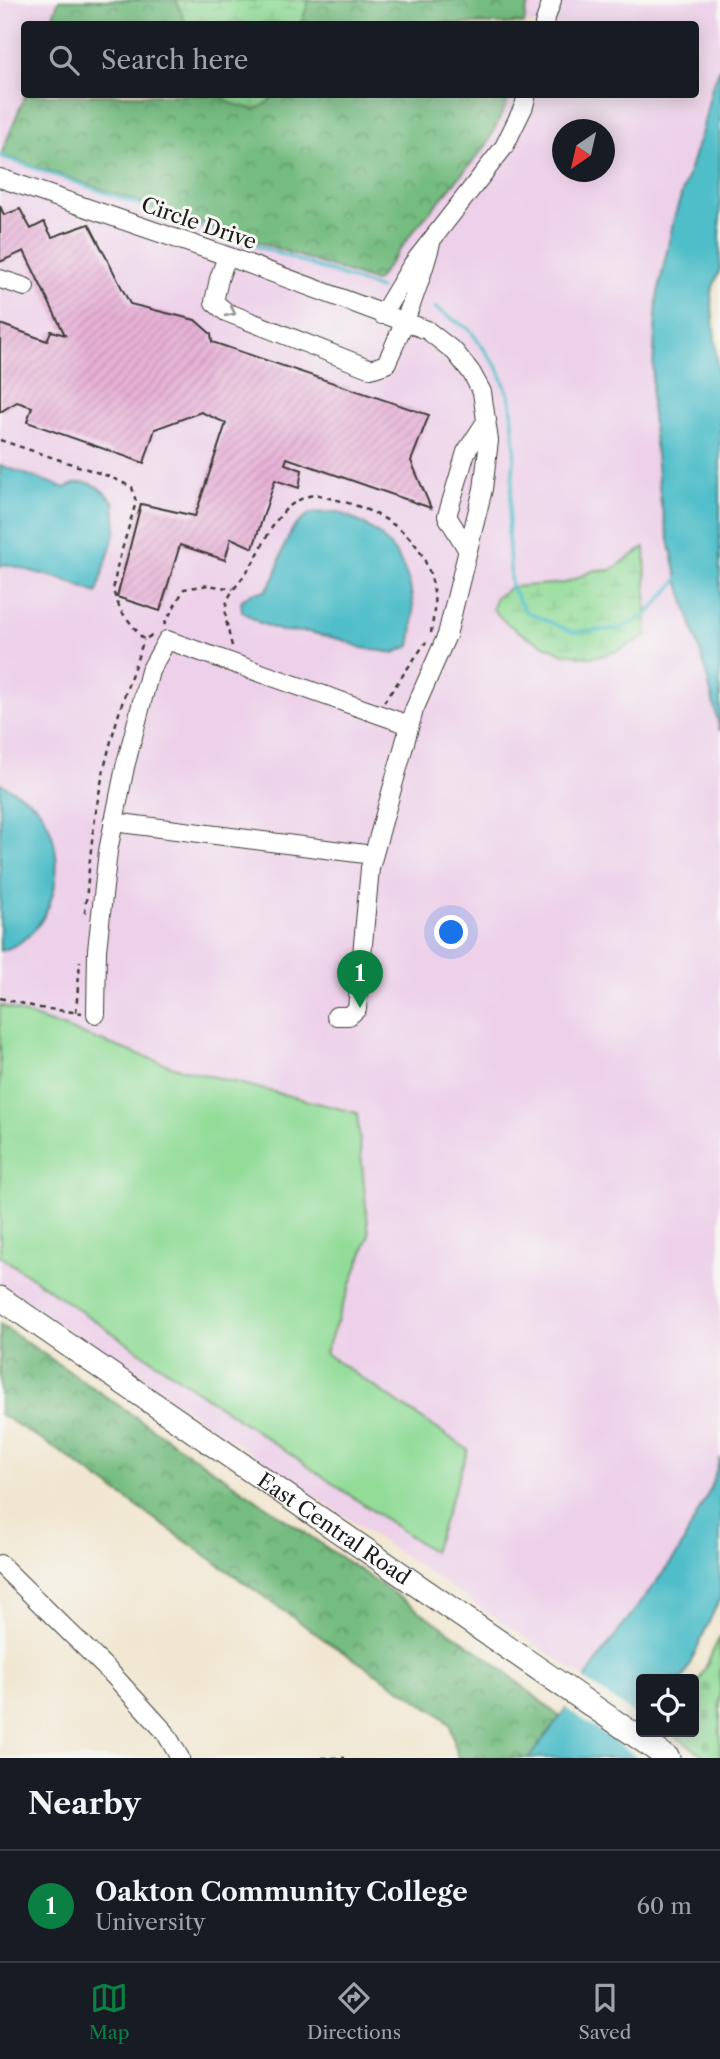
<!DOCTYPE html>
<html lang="en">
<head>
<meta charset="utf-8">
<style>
  body { margin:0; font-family:"Libre Caslon Text",serif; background:#20242c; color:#f1f3f6 }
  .controls { position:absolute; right:21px; bottom:21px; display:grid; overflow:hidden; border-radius:7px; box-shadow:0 4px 18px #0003 }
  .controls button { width:63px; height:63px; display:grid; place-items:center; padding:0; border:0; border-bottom:2px solid #363941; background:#171b24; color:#f1f3f6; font:35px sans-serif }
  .compass { position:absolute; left:552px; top:119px; width:63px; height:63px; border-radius:50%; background:#171b24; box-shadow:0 4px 18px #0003; rotate:214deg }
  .you { position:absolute; left:452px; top:933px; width:24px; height:24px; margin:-18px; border:5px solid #fff; border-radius:50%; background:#1a73e8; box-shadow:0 0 0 10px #1a73e833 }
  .badge { display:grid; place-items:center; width:46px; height:46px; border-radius:50%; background:#0b8043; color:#fff; font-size:23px; font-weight:700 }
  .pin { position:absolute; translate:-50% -58px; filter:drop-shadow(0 2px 4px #0008) }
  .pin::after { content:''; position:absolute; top:37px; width:24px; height:21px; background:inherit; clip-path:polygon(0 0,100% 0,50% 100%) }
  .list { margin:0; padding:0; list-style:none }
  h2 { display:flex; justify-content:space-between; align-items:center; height:91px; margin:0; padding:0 28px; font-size:30px }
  h2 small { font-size:23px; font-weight:400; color:#9ea1a6 }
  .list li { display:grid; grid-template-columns:46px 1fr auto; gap:21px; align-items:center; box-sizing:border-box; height:112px; padding:0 28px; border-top:2px solid #363941 }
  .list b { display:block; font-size:26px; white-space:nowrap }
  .list p { margin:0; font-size:23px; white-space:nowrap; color:#9ea1a6 }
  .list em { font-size:23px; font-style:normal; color:#9ea1a6 }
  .icon { flex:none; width:38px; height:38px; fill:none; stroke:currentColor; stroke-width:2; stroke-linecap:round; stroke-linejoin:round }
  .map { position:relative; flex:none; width:720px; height:1758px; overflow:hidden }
  .search { position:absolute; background:#171b24; box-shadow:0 4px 18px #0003; left:21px; right:21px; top:21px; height:77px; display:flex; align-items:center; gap:18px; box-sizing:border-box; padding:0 24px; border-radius:7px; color:#9ea1a6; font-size:26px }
  .sheet { height:203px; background:#171b24 }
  nav { display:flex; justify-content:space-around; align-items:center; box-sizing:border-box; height:98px; border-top:2px solid #363941; background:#171b24; font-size:19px; color:#9ea1a6 }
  nav a { display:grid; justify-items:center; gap:4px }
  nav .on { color:#0b8043 }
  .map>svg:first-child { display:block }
  .built { fill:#edd0e9; fill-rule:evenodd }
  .forest { fill:url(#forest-crowns); stroke:#486c4e; stroke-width:2 }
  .wetland { fill:url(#wetland-marsh); stroke:#577c5a; stroke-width:2 }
  .cemetery { fill:url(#cemetery-stones); stroke:#577c5a; stroke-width:2 }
  .garden { fill:#92dc98; stroke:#577c5a; stroke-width:2 }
  .water { fill:#50bec9; stroke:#366d72; stroke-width:2 }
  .pier { fill:#f1e7d1 }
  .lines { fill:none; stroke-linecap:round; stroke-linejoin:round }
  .stream { stroke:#50bec9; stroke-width:3.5 }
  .building { fill:url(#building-hatch) }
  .minor-casing { stroke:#3c3a37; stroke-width:20 }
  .major-casing { stroke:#3c3a37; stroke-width:25 }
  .path { stroke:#3c3a37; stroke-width:2.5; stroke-dasharray:5 5; stroke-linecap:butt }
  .minor { stroke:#fff; stroke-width:18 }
  .major { stroke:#fff; stroke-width:23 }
  .oneway { stroke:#999 }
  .labels { text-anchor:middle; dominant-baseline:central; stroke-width:6; stroke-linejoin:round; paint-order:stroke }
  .street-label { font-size:21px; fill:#1c1c1c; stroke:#f6f6f2 }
</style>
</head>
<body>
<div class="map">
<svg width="720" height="1758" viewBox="0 0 720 1758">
  <defs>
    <pattern id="forest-crowns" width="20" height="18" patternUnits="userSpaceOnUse" patternTransform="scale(1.75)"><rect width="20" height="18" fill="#75bc80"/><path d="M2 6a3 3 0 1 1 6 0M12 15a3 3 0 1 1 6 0" fill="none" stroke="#5f9868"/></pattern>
    <pattern id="wetland-marsh" width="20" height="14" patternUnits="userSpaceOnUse" patternTransform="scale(1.75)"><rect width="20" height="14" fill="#92dc98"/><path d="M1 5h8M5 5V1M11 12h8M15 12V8" fill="none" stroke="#7dbc82"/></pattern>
    <pattern id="cemetery-stones" width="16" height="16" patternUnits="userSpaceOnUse" patternTransform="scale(1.75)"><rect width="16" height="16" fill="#92dc98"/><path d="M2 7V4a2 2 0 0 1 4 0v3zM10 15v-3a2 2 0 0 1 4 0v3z" fill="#7dbc82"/></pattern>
    <pattern id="building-hatch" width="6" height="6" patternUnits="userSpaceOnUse" patternTransform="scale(1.75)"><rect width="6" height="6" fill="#e6b0d5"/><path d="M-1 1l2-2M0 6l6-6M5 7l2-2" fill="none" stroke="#c597b6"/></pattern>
  </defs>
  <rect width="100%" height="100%" fill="#f6f6f2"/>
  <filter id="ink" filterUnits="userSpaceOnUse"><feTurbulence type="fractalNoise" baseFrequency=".0143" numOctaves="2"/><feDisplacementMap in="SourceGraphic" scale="14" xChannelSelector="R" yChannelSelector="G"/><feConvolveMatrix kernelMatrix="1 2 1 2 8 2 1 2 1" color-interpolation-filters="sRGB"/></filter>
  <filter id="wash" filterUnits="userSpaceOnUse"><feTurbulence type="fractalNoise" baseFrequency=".00686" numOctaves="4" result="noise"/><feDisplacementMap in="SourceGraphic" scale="28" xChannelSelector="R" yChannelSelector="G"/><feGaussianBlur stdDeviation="1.57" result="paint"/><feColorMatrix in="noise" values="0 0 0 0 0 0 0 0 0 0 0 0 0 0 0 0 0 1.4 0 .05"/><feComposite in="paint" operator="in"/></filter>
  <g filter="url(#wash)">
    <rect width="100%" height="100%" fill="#f1e7d1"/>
    <path class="built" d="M0 0H720V68L712 87 702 131 705 668 720 731V1349L718 1358 720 1458 711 1487 678 1553 585 1678 0 1284ZM24 24H696V94H24ZM562 130H604V172H562Z"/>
    <path class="forest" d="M59 0H532L526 11 524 24H50Z
      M25 95H511L486 146 415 229 376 282 1 155Z
      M0 1324 488 1658 560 1717 529 1758H458L450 1725 439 1714 329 1643 62 1453 0 1414Z"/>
    <path class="wetland" d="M176 0H309L301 24H186Z
      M221 95H275L266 104 255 110 230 103Z
      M645 547 647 635C627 646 610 657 587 657 578 657 573 652 564 654 537 641 512 633 493 609L495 598 511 587 565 583 595 570H611Z"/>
    <path class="cemetery" d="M720 1636V1758H707L674 1735 675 1732H694V1692Z"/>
    <path class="garden" d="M0 1005 174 1067 357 1113 369 1236 325 1353 468 1450 433 1552 0 1256Z"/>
    <path class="water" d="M720 68V269L711 293 720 398V731L705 668 678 580 661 505 651 405 657 298 674 218 702 131 712 87Z
      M0 465 65 488C89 476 97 485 114 502L116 529 97 593 61 579 5 564 0 567Z
      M339 512C350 517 363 523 373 530 410 558 419 602 410 646L394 653 362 648 343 640 309 632 281 631 258 622 242 611 241 601 251 593 265 591 275 577 283 549 293 528 310 513Z
      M0 783C15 792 34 800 43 815 71 859 55 938 0 951Z
      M720 1458V1598L683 1679H641L639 1758H529L560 1717 603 1652 678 1553 711 1487Z"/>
    <path class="pier" d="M582 1678 641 1719V1732H660L644 1758H639L563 1706Z"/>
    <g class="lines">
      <path class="stream" d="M0 156 380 289
        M435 308 470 330 498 368 511 401 515 448 508 533 511 587 525 611 572 632 619 629 646 616 680 577"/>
    </g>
    <g id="blocks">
      <path class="building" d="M0 206 4 215 20 209 31 229 44 222 52 237 89 224 130 304 195 320 211 334 212 342 429 415 411 461 431 508 287 458 285 464 302 470 299 488 275 480 253 548 231 538 225 560 180 545 160 611 117 597 141 504 195 516 226 423 201 412 155 429 144 463 27 422 32 407 17 402 0 412V324L47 341 51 331 65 335 24 251 0 262Z"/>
    </g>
  </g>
  <g filter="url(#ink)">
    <use href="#blocks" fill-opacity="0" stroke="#3c3a37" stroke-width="2"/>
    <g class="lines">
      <g class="minor-casing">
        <path id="minor" d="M544 24 552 0
          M0 178 227 256 427 330 455 352 471 372 482 392 489 441 483 489 447 635 414 710 370 868 357 1009 349 1016H336
          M227 256 219 279 214 302 226 312 371 369 386 364C404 325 420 285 431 243
          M0 279 25 287
          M382 315 412 265 504 147 524 106 527 94
          M467 549 447 516 466 452 487 420
          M113 822 373 855
          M96 1014 97 950 108 851 125 767 150 671 167 640 409 725
          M0 1564 113 1675 165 1732 180 1758"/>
      </g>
      <g class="major-casing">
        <g id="major">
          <path id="s1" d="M0 1298 668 1758"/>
        </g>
      </g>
      <path class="path" d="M0 440 108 476 132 487 136 502 117 567 113 591 121 611 144 640 152 635
        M164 625 184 589 208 585 233 589
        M232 646C219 596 226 603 252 564 265 544 273 516 294 503 298 500 309 495 314 495 318 494 325 497 329 498 363 505 406 524 422 555 437 584 436 603 431 633
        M384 702 426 642
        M85 913C89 867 93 819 103 774 113 728 128 683 144 640
        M0 998 40 1008 82 1013
        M76 1012 80 961
        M322 1758H345"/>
      <use href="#minor" class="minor"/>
      <use href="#major" class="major"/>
    </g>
    <defs><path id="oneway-chevron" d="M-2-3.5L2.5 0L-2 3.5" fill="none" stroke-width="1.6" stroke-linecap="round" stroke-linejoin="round" transform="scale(1.75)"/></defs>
    <use class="oneway" href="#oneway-chevron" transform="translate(231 312) rotate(27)"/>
  </g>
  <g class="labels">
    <g class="street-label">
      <text transform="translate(199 223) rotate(19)">Circle Drive</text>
      <text stroke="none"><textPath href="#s1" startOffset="406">East Central Road</textPath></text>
    </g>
  </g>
</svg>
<div class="controls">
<button><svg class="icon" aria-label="locate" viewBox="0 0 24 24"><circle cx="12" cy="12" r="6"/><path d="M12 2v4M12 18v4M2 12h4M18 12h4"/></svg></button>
</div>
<svg class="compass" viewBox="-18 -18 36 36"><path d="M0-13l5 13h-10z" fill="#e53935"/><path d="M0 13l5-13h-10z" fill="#9ea1a6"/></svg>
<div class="you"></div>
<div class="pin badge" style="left:360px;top:1008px">1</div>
<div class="search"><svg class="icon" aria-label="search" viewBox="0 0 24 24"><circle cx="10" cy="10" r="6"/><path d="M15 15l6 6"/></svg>Search here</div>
</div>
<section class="sheet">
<h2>Nearby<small></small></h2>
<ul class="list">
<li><span class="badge">1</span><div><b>Oakton Community College</b><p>University</p></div><em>60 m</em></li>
</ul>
</section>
<nav>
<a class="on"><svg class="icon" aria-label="map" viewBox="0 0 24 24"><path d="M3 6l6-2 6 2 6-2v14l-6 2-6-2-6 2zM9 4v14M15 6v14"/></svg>Map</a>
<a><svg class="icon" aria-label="directions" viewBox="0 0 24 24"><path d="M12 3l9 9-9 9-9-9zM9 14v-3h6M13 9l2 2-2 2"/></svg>Directions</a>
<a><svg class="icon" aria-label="saved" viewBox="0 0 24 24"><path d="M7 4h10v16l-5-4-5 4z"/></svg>Saved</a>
</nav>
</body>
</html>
